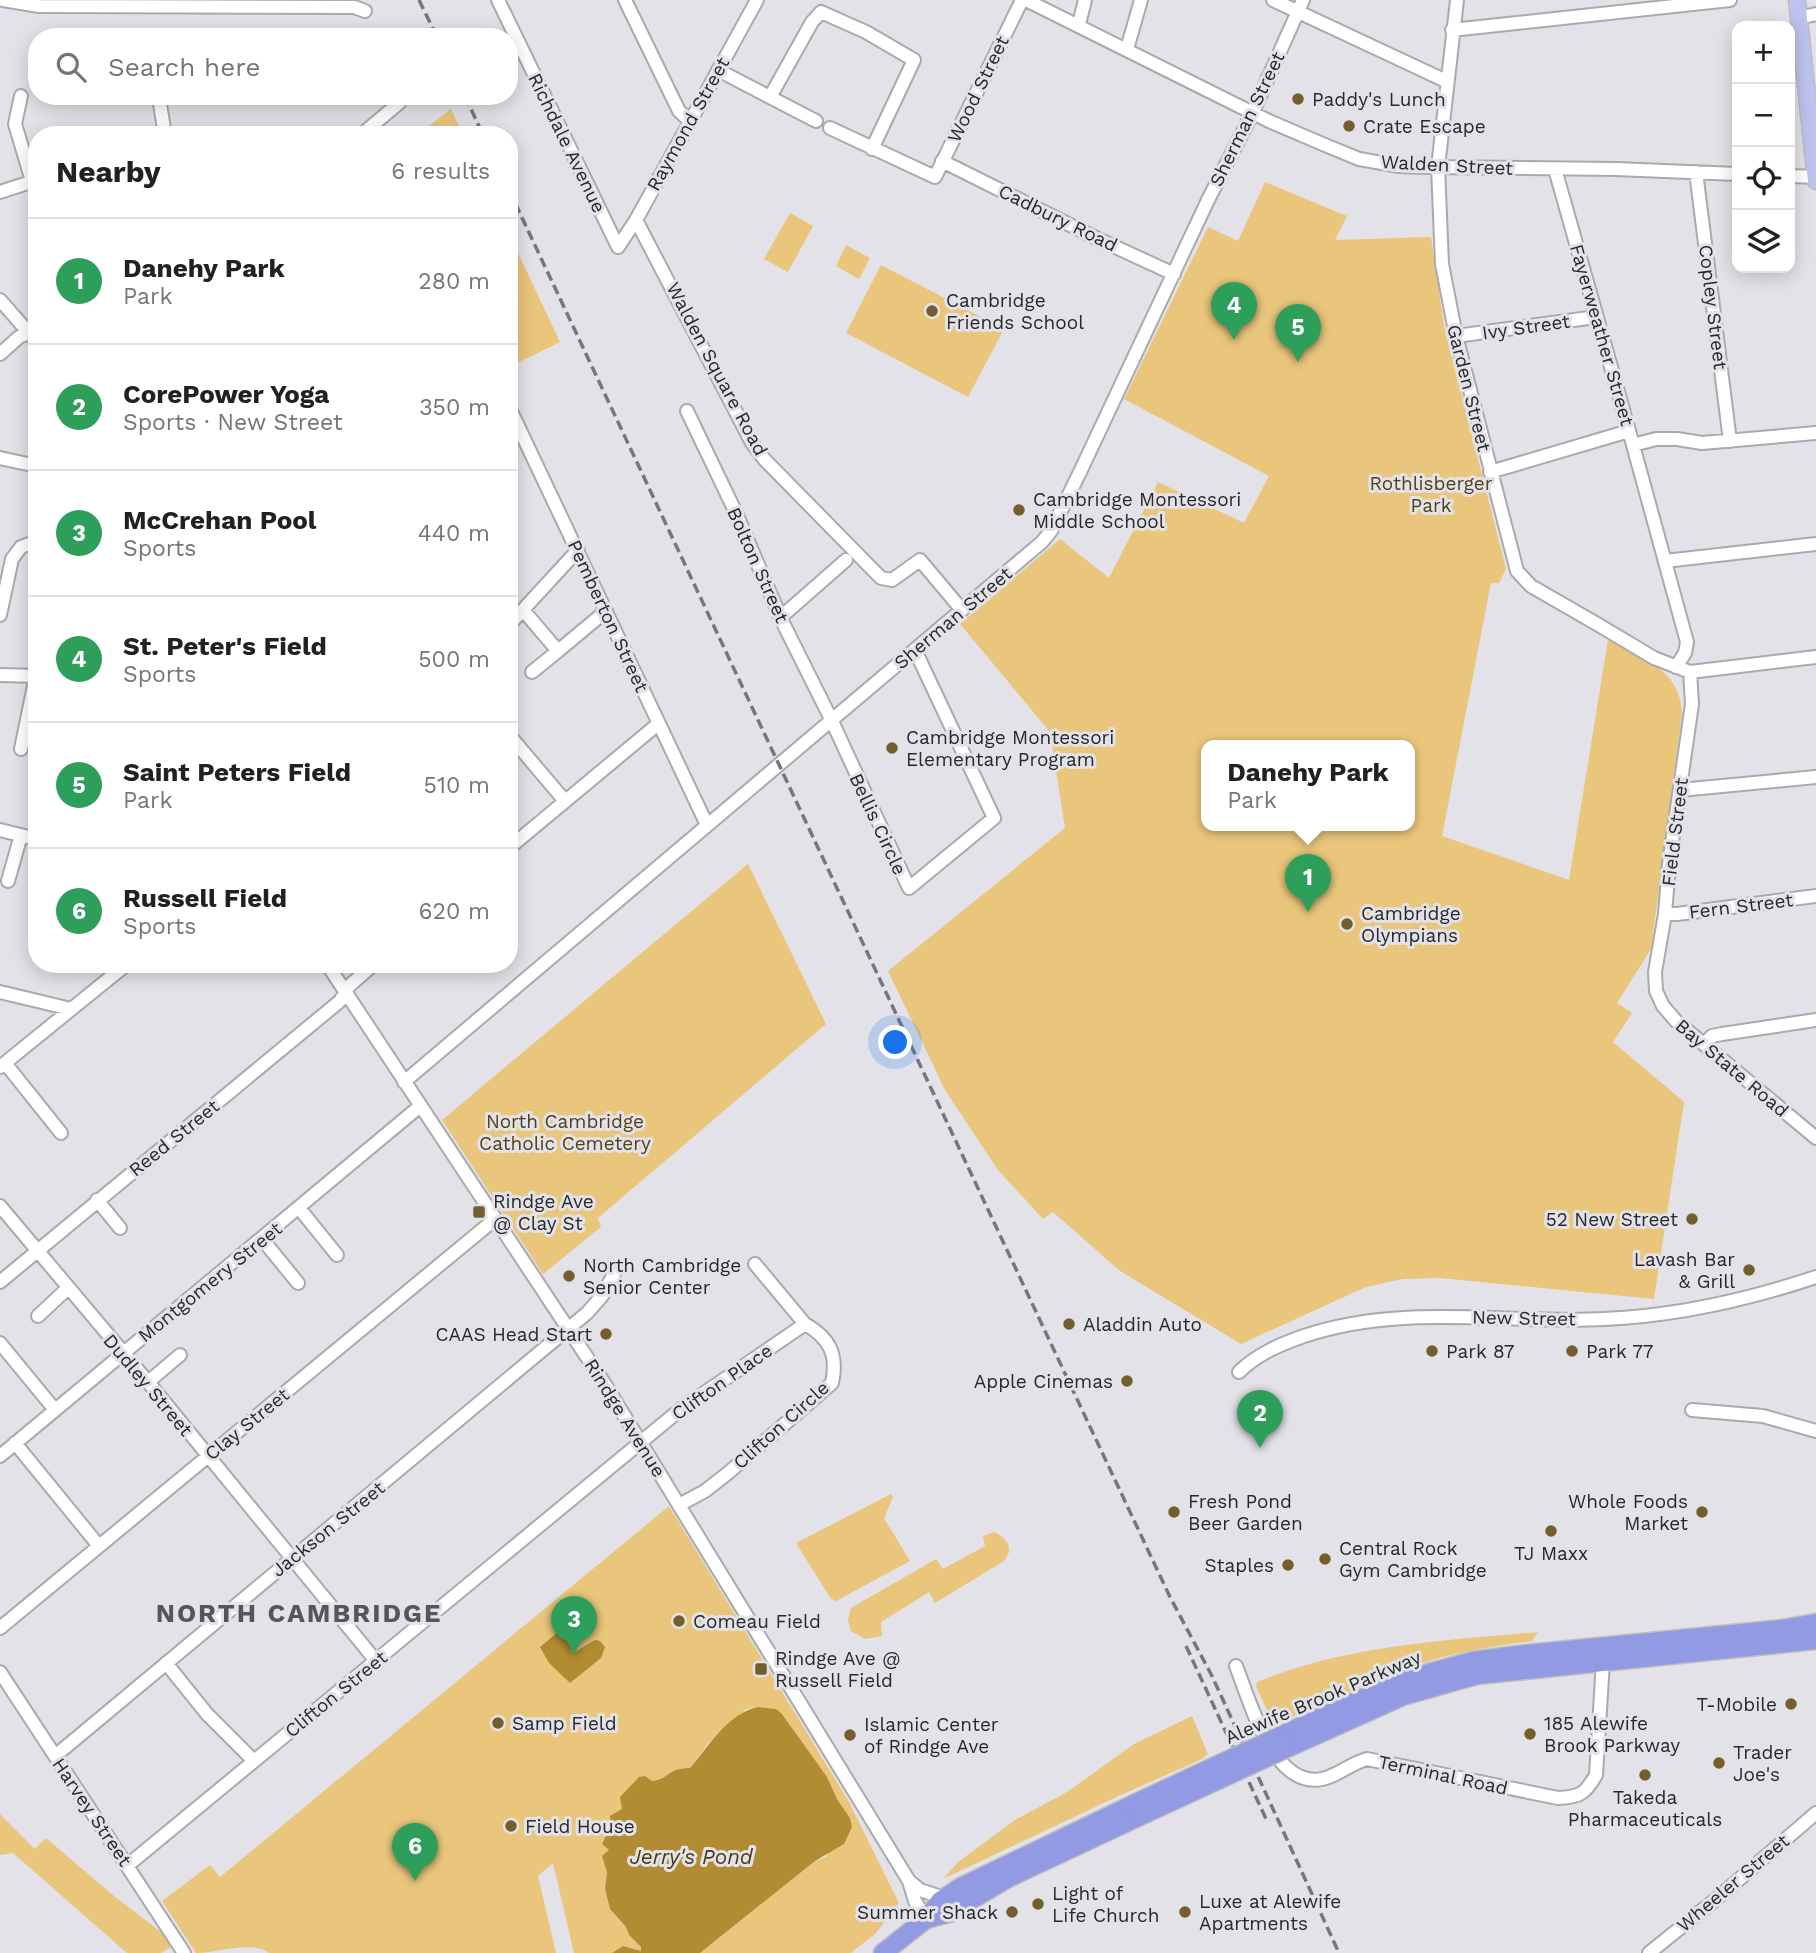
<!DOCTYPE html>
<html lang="en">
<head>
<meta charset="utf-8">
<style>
  body { margin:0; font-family:"Work Sans",sans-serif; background:#f2f2f2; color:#202124 }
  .controls { position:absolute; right:21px; top:21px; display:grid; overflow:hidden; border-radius:14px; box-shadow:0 4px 18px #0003 }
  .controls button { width:63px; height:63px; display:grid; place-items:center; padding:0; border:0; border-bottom:2px solid #e0e0e0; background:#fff; color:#202124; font:35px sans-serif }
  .you { position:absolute; left:896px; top:1043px; width:24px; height:24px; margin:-18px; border:5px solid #fff; border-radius:50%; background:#1a73e8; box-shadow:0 0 0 10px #1a73e833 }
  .badge { display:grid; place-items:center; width:46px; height:46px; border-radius:50%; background:#b45309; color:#fff; font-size:23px; font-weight:700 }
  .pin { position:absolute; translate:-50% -58px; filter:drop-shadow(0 2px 4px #0008) }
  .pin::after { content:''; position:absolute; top:37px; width:24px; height:21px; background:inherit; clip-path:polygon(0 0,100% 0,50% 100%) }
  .popup { position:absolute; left:1201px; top:740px; width:214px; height:91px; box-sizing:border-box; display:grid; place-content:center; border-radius:14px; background:#fff; filter:drop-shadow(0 2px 5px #0005); font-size:23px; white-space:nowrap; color:#757577 }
  .popup b { font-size:26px; color:#202124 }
  .popup::after { content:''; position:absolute; left:50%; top:100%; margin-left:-14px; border:14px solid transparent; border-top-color:#fff }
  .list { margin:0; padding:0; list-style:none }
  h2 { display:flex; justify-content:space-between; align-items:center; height:91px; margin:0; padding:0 28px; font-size:30px }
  h2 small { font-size:23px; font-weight:400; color:#757577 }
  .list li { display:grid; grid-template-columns:46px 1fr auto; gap:21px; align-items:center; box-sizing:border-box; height:126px; padding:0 28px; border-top:2px solid #e0e0e0 }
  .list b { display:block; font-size:26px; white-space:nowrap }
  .list p { margin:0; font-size:23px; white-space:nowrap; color:#757577 }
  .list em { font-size:23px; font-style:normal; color:#757577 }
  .icon { flex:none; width:38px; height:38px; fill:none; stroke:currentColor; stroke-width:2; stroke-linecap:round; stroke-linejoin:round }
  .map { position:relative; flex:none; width:1816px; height:1953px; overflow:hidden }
  .search { position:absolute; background:#fff; box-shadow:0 4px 18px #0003; left:28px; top:28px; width:490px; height:77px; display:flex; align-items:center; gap:18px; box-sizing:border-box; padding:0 24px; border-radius:28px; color:#757577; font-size:26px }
  .panel { position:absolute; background:#fff; box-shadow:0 4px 18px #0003; left:28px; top:126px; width:490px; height:847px; border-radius:28px }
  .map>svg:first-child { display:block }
  .green { fill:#e9c67b; fill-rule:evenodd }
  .water { fill:#b28c32 }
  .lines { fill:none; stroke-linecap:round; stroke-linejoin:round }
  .minor-casing { stroke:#a9aaae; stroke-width:16 }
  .major-casing { stroke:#bebebf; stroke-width:19 }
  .highway-casing { stroke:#bebebf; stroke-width:21 }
  .minor { stroke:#fff; stroke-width:12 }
  .major { stroke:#bdc2ee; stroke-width:16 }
  .highway { stroke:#919ae2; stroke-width:18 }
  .rail { stroke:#76777b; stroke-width:3.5; stroke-dasharray:10 5; stroke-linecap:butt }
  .highway-bridge-casing { stroke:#bebebf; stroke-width:21; stroke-linecap:butt }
  .highway-bridge { stroke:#919ae2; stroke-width:18 }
  .poi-dot { fill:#745e2e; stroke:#e2e2e8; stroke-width:2.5 }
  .labels { text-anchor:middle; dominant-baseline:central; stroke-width:6; stroke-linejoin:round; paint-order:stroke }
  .street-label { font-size:19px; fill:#27282a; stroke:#e2e2e8 }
  .poi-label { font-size:19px; fill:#27282a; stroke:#e2e2e8; text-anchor:start }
  .park-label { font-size:19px; fill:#50401a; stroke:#e2e2e8 }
  .water-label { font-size:21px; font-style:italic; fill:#4b3b15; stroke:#e2e2e8 }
  .district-label { font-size:26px; font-weight:bold; letter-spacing:2px; fill:#55555a; stroke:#e2e2e8 }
</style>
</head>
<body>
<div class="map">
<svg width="1816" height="1953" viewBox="0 0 1816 1953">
  <rect width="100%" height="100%" fill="#e2e2e8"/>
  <path class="green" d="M451 109 463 135H417Z
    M1265 182 1347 216 1335 240 1431 237 1444 325 1506 569 1499 583H1491L1442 836 1569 880 1608 640C1642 659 1681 669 1682 714L1651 949 1617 1003 1632 1013 1613 1042 1684 1102 1654 1299 1440 1278 1403 1279 1366 1287 1241 1344 1120 1271 1053 1212 1043 1219 998 1170 945 1090 888 971 1065 828 1050 732 960 624 1060 539 1109 578 1158 482 1244 523 1269 476 1124 399 1208 227 1238 241ZM1206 746H1410V826H1206Z
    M790 213 813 226 788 272 764 259Z
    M509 234 560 342 509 367Z
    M846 245 870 258 859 279 836 266Z
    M881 265 1004 329 968 397 846 333Z
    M748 864 826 1024 598 1218 601 1227 543 1274 442 1120Z
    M891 1494 893 1497 884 1518 910 1561 836 1601 831 1599 796 1543Z
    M669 1506 849 1802 899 1903 876 1933 851 1953H700L815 1861 826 1857 850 1818 837 1799 827 1777 808 1754 788 1722 782 1714 768 1710 758 1707 746 1709 709 1742 690 1768C667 1768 669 1778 652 1781L622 1809 611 1825 602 1844 609 1850 605 1889 610 1909 626 1927 629 1935 641 1947V1952L623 1946 612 1953H574L553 1863 538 1876 556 1953H269C253 1940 215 1953 196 1953L162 1901 210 1865 220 1877Z
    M995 1532C1007 1539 1015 1548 1004 1561L935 1603 929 1592 881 1622 882 1636 865 1639 851 1631 848 1620 851 1608 936 1559 943 1569 985 1546 983 1536Z
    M1538 1632 1532 1641C1486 1647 1440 1655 1396 1672 1355 1688 1315 1709 1273 1724L1256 1686 1257 1682C1349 1645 1441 1641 1538 1632Z
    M1192 1716 1208 1754 1202 1759 1112 1799 943 1879 958 1862 1015 1820 1067 1792 1134 1744Z
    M0 1814 35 1849 46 1838 114 1896 161 1932 171 1947 161 1953H127L13 1853 0 1855Z"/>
  <path class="water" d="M570 1626 579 1636 578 1642 571 1649 573 1653 595 1640 600 1641 605 1647 601 1658 570 1683 549 1663 540 1647 564 1627Z
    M758 1707 776 1709 782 1714 827 1777 837 1799 850 1818 852 1827 844 1844 815 1861 700 1953H612L623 1946 641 1951V1947L629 1935 626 1927 610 1909 605 1889 607 1872 602 1856 609 1850 602 1844 611 1825 610 1816 622 1809 620 1797 639 1777 645 1776 652 1781C669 1779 667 1768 690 1768 709 1746 728 1713 758 1707Z"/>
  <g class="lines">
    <g class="minor-casing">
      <path id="minor" d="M3 0 39 6 354 7 365 11
        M498 0 618 247 636 220 757 0
        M625 0 679 111 690 121
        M1026 0 1269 121 1325 145 1359 159 1399 166 1425 167 1616 169 1737 174
        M1273 0 1446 81
        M1457 0 1438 167 1442 264 1456 336 1517 571 1531 586 1597 624 1654 658 1690 672 1816 657
        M1799 18 1816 14
        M1079 24 1085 0
        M1452 30 1730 0
        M1127 49 1141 0
        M718 70 816 121
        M21 96 15 124 32 181
        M770 97 812 22 821 12 866 32 914 60 872 149
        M160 104 165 135
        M830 128 935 177 1022 0
        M361 135 399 103
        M942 161 1098 239 1174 274
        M1555 169 1633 445 1656 439H1677L1702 443 1816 433
        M1696 172 1730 441
        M1790 176 1816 177
        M0 192 37 180
        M636 220 737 414 752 443 764 459 881 578 892 580 920 560 962 610
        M0 300 37 342
        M1456 336 1596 317
        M0 354 19 337 33 331
        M509 407 707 825
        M687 411 736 513 782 621 831 719 909 888 994 818 915 650
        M1633 445 1687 642 1685 653 1676 667
        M0 458 37 466
        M1490 472 1629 431
        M1665 561 1816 544
        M523 610 558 651 606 611
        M0 615 12 559 21 547 37 541
        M781 617 846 560
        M509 625 578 550
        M532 672 558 651
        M1690 672 1692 704 1669 864 1665 914 1655 972 1656 991 1663 1006 1676 1021 1816 1138
        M0 675 37 676
        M509 735 565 801
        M21 749 36 676
        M1680 790 1816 777
        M0 830 37 839
        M509 848 658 724
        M8 881 21 835
        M1665 914H1677L1816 896
        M327 964 606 1386 909 1881 915 1901 926 1919
        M0 992 71 1009
        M1704 1044 1712 1036 1722 1034 1816 1020
        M5 1063 61 1133
        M0 1067 127 964
        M404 1082 1042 542 1051 531 1080 472 1208 200 1253 112 1303 0
        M97 1200 120 1228
        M0 1206 148 1382 376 1661
        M299 1208 337 1255
        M262 1239 298 1283
        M0 1282 340 1001 349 986 374 964
        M38 1316 68 1288
        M0 1343 55 1410
        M1239 1372C1257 1354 1281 1344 1304 1336 1402 1303 1503 1324 1604 1319 1677 1316 1747 1300 1816 1277
        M148 1382 180 1355
        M1692 1410 1763 1416 1816 1431
        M15 1443 99 1546
        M0 1456 419 1107
        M679 1505 705 1491 728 1473 832 1383C838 1355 830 1338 805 1324L755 1264
        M0 1628 494 1220
        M166 1663 207 1714 254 1761
        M1236 1666C1250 1701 1273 1789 1322 1779 1338 1776 1351 1763 1367 1759L1558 1798C1580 1797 1585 1794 1596 1775L1603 1661
        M0 1672 184 1953
        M55 1756 587 1313 602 1296 614 1274
        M128 1865 681 1409 805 1324
        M909 1881 920 1890 944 1898
        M1649 1953 1715 1900 1816 1813"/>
    </g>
    <g class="major-casing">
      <path id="major" d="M1797 0 1816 181"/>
    </g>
    <g class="highway-casing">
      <path id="highway" d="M1280 1736 1392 1685 1429 1673 1473 1661 1518 1655 1782 1629 1816 1623
        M1285 1749 1403 1696 1477 1675 1816 1640
        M926 1919 949 1913 1008 1878 1140 1816
        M883 1953 926 1919 940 1901 961 1887 1134 1804"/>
    </g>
    <use href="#minor" class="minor"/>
    <use href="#major" class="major"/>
    <use href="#highway" class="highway"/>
    <path class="rail" d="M419 0 437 37
      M465 96 483 135
      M509 190 1170 1597 1212 1676 1339 1953
      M1186 1646 1267 1821"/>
    <g class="highway-bridge-casing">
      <path id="highway-bridge" d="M1134 1804 1280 1736
        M1140 1816 1285 1749"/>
    </g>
    <use href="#highway-bridge" class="highway-bridge"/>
  </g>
  <g class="poi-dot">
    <circle cx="1298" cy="99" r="7"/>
    <circle cx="1349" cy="126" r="7"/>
    <circle cx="932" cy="311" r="7"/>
    <circle cx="1019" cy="510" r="7"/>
    <circle cx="892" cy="748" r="7"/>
    <circle cx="1347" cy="924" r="7"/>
    <rect x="472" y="1205" width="14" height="14" rx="3.5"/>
    <circle cx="1692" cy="1219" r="7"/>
    <circle cx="1749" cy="1270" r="7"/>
    <circle cx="569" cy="1276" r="7"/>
    <circle cx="1069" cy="1324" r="7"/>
    <circle cx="606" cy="1334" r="7"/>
    <circle cx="1432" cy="1351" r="7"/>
    <circle cx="1572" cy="1351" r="7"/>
    <circle cx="1127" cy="1381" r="7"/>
    <circle cx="1174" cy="1512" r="7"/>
    <circle cx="1702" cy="1512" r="7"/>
    <circle cx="1551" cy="1531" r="7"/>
    <circle cx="1325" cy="1559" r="7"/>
    <circle cx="1288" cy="1565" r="7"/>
    <circle cx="679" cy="1621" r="7"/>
    <rect x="754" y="1662" width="14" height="14" rx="3.5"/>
    <circle cx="1791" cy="1704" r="7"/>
    <circle cx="498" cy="1723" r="7"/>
    <circle cx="1530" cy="1734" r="7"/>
    <circle cx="850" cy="1735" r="7"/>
    <circle cx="1719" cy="1763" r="7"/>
    <circle cx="1645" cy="1775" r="7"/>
    <circle cx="511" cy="1826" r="7"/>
    <circle cx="1038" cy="1904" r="7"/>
    <circle cx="1012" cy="1912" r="7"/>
    <circle cx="1185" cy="1912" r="7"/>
  </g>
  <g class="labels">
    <g class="street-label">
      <text transform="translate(978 89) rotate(-64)">Wood Street</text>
      <text transform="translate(1247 119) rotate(-64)">Sherman Street</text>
      <text transform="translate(688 124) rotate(-61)">Raymond Street</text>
      <text transform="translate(567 143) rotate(64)">Richdale Avenue</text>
      <text transform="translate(1447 165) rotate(3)">Walden Street</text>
      <text transform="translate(1058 218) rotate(26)">Cadbury Road</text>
      <text transform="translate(1713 307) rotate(83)">Copley Street</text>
      <text transform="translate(1526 327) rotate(-8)">Ivy Street</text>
      <text transform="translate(1602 335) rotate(74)">Fayerweather Street</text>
      <text transform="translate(717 369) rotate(62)">Walden Square Road</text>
      <text transform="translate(1469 388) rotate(76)">Garden Street</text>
      <text transform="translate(758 565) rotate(66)">Bolton Street</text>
      <text transform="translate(608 616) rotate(65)">Pemberton Street</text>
      <text transform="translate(953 618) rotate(-40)">Sherman Street</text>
      <text transform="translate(878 824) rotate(65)">Bellis Circle</text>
      <text transform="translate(1675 832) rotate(-83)">Field Street</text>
      <text transform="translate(1741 906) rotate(-7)">Fern Street</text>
      <text transform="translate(1732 1068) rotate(40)">Bay State Road</text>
      <text transform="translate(174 1138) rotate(-39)">Reed Street</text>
      <text transform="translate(210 1282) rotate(-39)">Montgomery Street</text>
      <text transform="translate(1524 1318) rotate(1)">New Street</text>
      <text transform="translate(722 1382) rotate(-35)">Clifton Place</text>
      <text transform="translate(148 1385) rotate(50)">Dudley Street</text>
      <text transform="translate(625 1418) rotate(58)">Rindge Avenue</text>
      <text transform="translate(247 1424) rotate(-39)">Clay Street</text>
      <text transform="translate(781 1425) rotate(-42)">Clifton Circle</text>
      <text transform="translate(328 1529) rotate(-39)">Jackson Street</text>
      <text transform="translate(336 1694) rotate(-39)">Clifton Street</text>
      <text transform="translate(1323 1697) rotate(-23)">Alewife Brook Parkway</text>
      <text transform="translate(1443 1775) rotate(12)">Terminal Road</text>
      <text transform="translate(92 1812) rotate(56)">Harvey Street</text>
      <text transform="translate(1733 1883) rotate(-40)">Wheeler Street</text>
    </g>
    <g class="poi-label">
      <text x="1312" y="99">Paddy's Lunch</text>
      <text x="1363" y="126">Crate Escape</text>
      <text x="946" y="300">Cambridge<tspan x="946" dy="22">Friends School</tspan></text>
      <text x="1033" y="499">Cambridge Montessori<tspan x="1033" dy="22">Middle School</tspan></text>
      <text x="906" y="737">Cambridge Montessori<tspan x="906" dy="22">Elementary Program</tspan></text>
      <text x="1361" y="913">Cambridge<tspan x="1361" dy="22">Olympians</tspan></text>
      <text x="493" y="1201">Rindge Ave<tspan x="493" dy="22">@ Clay St</tspan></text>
      <text x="1678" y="1219" text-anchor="end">52 New Street</text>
      <text x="1735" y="1259" text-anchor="end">Lavash Bar<tspan x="1735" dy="22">&amp; Grill</tspan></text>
      <text x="583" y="1265">North Cambridge<tspan x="583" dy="22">Senior Center</tspan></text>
      <text x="1083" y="1324">Aladdin Auto</text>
      <text x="592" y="1334" text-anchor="end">CAAS Head Start</text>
      <text x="1446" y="1351">Park 87</text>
      <text x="1586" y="1351">Park 77</text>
      <text x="1113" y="1381" text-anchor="end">Apple Cinemas</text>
      <text x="1188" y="1501">Fresh Pond<tspan x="1188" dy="22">Beer Garden</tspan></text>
      <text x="1688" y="1501" text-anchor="end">Whole Foods<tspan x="1688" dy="22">Market</tspan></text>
      <text x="1339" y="1548">Central Rock<tspan x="1339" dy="22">Gym Cambridge</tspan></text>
      <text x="1551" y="1553" text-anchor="middle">TJ Maxx</text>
      <text x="1274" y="1565" text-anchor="end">Staples</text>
      <text x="693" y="1621">Comeau Field</text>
      <text x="775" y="1658">Rindge Ave @<tspan x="775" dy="22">Russell Field</tspan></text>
      <text x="1777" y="1704" text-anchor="end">T-Mobile</text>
      <text x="512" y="1723">Samp Field</text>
      <text x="1544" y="1723">185 Alewife<tspan x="1544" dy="22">Brook Parkway</tspan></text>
      <text x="864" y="1724">Islamic Center<tspan x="864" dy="22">of Rindge Ave</tspan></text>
      <text x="1733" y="1752">Trader<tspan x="1733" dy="22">Joe's</tspan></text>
      <text x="1645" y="1797" text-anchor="middle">Takeda<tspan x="1645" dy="22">Pharmaceuticals</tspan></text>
      <text x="525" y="1826">Field House</text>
      <text x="1052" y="1893">Light of<tspan x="1052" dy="22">Life Church</tspan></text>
      <text x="1199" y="1901">Luxe at Alewife<tspan x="1199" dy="22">Apartments</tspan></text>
      <text x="998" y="1912" text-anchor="end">Summer Shack</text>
    </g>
    <g class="park-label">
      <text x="1431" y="483">Rothlisberger<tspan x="1431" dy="22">Park</tspan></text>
      <text x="565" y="1121">North Cambridge<tspan x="565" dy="22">Catholic Cemetery</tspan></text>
    </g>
    <g class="water-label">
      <text x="691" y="1856">Jerry's Pond</text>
    </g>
    <g class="district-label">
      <text x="299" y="1613">NORTH CAMBRIDGE</text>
    </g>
  </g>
</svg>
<div class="controls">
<button>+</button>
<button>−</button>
<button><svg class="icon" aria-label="locate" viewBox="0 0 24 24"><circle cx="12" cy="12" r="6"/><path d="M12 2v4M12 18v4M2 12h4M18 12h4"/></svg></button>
<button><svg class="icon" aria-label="layers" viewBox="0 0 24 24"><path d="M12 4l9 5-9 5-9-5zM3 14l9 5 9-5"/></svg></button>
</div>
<div class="you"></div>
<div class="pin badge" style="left:1308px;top:912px;background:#2e9e5b">1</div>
<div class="popup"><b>Danehy Park</b>Park</div>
<div class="pin badge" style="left:1260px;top:1448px;background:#2e9e5b">2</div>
<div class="pin badge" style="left:574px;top:1654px;background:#2e9e5b">3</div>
<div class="pin badge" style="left:1234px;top:340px;background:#2e9e5b">4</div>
<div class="pin badge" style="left:1298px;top:362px;background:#2e9e5b">5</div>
<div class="pin badge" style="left:415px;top:1881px;background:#2e9e5b">6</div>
<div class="search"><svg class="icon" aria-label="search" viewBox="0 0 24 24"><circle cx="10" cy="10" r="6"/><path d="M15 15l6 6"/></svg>Search here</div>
<section class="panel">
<h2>Nearby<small>6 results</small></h2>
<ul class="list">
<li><span class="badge" style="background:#2e9e5b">1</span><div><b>Danehy Park</b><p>Park</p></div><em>280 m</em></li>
<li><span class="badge" style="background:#2e9e5b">2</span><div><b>CorePower Yoga</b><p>Sports · New Street</p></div><em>350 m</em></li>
<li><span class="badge" style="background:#2e9e5b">3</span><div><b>McCrehan Pool</b><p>Sports</p></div><em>440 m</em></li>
<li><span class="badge" style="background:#2e9e5b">4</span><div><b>St. Peter's Field</b><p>Sports</p></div><em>500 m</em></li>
<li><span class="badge" style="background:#2e9e5b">5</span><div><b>Saint Peters Field</b><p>Park</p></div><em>510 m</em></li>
<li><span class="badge" style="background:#2e9e5b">6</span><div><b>Russell Field</b><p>Sports</p></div><em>620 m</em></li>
</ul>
</section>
</div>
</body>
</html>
